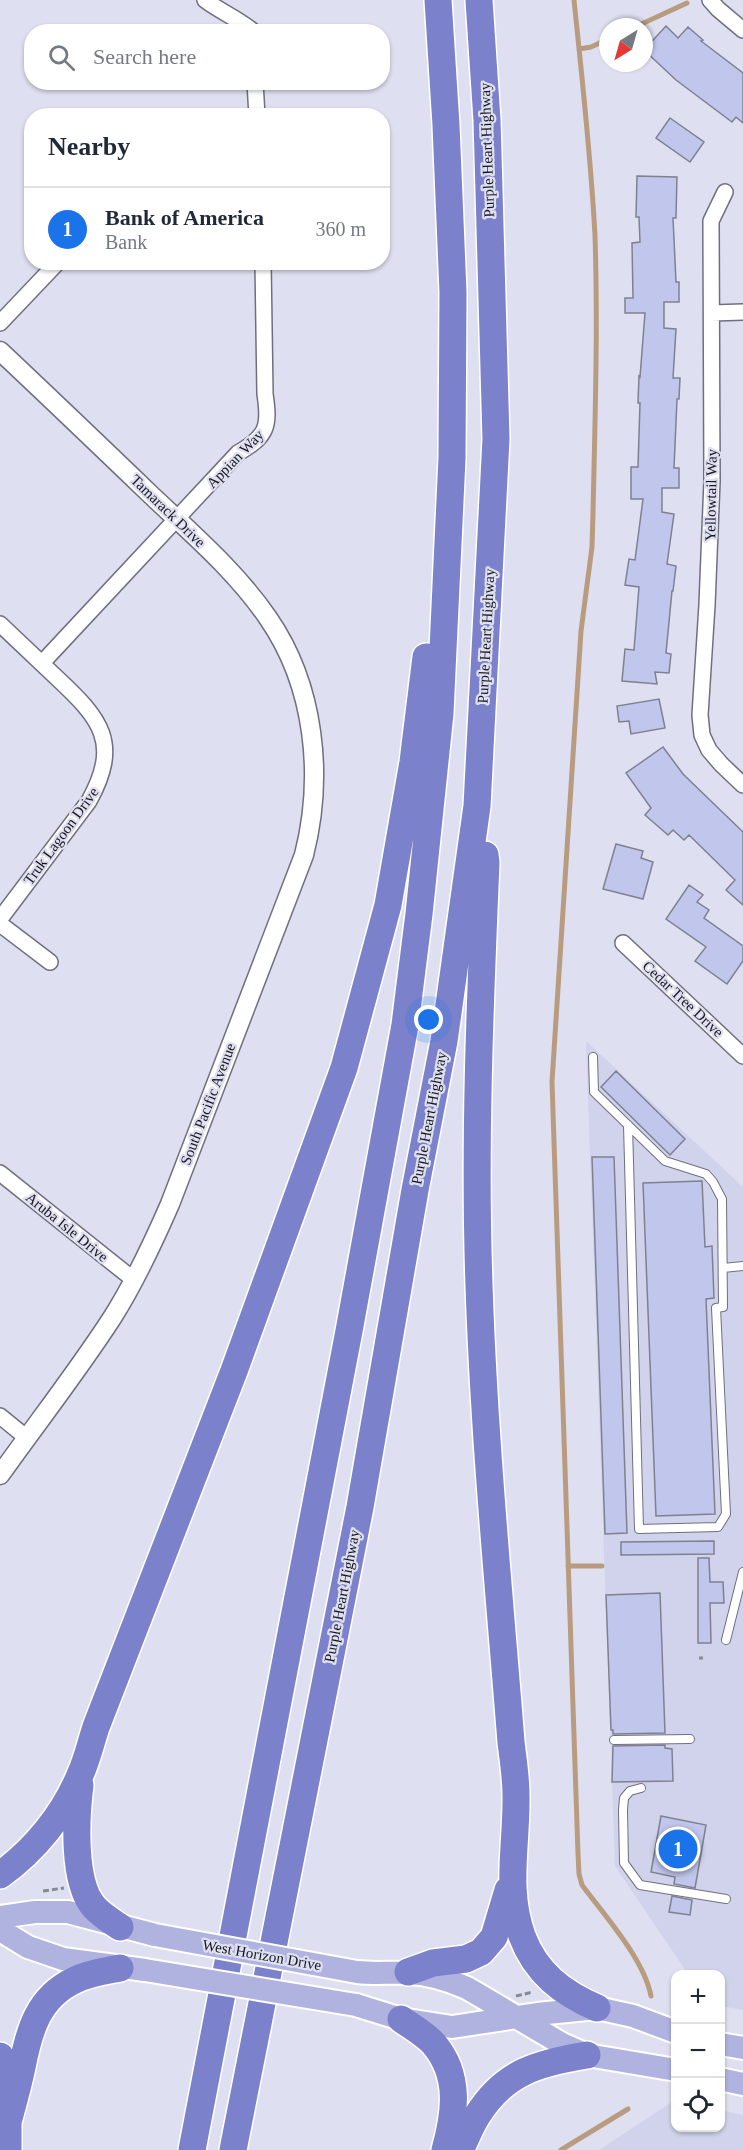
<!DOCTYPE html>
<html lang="en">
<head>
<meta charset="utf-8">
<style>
  body { margin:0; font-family:"Times New Roman",serif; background:#f2f2f3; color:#1f2937 }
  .controls { position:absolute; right:18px; bottom:18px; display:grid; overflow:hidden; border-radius:12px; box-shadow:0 2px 4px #0004 }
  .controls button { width:54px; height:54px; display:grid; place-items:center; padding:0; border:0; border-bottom:2px solid #e0e1e3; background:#fff; color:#1f2937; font:30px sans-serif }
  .compass { position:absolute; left:599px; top:18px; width:54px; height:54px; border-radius:50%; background:#fff; box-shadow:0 2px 4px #0004; rotate:217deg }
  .you { position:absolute; left:429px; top:1020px; width:21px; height:21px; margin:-15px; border:4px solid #fff; border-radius:50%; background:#1a73e8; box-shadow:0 0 0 9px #1a73e833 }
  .badge { display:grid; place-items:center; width:39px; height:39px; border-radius:50%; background:#1a73e8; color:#fff; font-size:20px; font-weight:700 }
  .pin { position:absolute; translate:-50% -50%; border:3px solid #fff; box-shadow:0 2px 6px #0006 }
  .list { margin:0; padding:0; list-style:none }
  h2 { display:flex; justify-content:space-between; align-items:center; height:78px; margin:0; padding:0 24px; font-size:26px }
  h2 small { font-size:20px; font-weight:400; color:#747a83 }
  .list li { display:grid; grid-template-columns:39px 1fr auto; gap:18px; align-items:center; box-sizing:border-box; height:84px; padding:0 24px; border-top:2px solid #e0e1e3 }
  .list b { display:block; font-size:22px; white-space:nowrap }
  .list p { margin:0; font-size:20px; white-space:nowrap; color:#747a83 }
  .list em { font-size:20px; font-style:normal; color:#747a83 }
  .icon { flex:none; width:33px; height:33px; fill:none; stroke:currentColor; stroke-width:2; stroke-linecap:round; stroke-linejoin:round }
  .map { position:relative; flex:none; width:743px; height:2150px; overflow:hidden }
  .search { position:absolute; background:#fff; box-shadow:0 2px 4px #0004; left:24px; top:24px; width:366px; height:66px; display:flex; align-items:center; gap:15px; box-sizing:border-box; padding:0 21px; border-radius:24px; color:#747a83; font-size:22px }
  .panel { position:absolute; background:#fff; box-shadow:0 2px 4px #0004; left:24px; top:108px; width:366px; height:162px; border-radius:24px }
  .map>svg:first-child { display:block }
  .built { fill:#d0d3eb }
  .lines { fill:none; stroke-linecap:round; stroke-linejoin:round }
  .stream { stroke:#b99c7f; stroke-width:5 }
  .building { fill:#c1c6ec; stroke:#7f8190; stroke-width:1.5 }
  .service-casing { stroke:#6e707f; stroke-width:10 }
  .minor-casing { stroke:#6e707f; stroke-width:18 }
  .tertiary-casing { stroke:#6e707f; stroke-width:21 }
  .primary-casing { stroke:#fff; stroke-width:26 }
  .motorway-casing { stroke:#fff; stroke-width:30 }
  .path { stroke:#878995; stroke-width:3; stroke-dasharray:6 3; stroke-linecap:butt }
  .service { stroke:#fff; stroke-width:8 }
  .minor { stroke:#fff; stroke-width:15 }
  .tertiary { stroke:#fff; stroke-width:18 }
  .primary { stroke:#b0b3e0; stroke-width:22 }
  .motorway { stroke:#7c81cb; stroke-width:27 }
  .primary-bridge-casing { stroke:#fff; stroke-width:26; stroke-linecap:butt }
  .primary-bridge { stroke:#b0b3e0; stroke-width:22 }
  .labels { text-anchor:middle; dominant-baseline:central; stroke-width:4.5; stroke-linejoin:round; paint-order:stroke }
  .street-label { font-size:15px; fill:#17181e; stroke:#dee0f1 }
</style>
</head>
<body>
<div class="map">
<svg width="743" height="2150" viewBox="0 0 743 2150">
  <rect width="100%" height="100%" fill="#dee0f1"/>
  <path class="built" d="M586 1041 743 1187V2010L721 2006 720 1974H688L615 1866Z
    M675 2100 676 2128H720L721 2110 743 2115V2150H599Z"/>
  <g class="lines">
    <path class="stream" d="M574 0C582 78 591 157 595 236 598 328 595 421 593 513L592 547 581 631 552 1082 578 1854 579 1874 582 1885C605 1916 644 1959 651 1996
      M635 27 687 3
      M579 49 591 47 608 39
      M568 1566H602
      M561 2150 628 2109"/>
  </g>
  <path class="building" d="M666 26 678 38 688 27 703 40 701 41 743 73V123L736 117 732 122 676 80 644 50Z
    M670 118 704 142 690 162 656 138Z
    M637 176 677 177 676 218H673L676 282H679V302H664V328L676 329 673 378H680L679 399H677L674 468H679V488H662V512L674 514 667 564 676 566 673 591H672L666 653 671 654 669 673 655 672 657 684 622 681 625 649 634 650 639 587 625 585 629 559 635 560 643 499H631V467H638L640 403H638L639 376 640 377 645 313H625V298H633L632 243 640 242 639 217H636Z
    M659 699 665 728 631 734 629 721 619 722 617 706Z
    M663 747 683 774 743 832V905L726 890 735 880 689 835 684 840 673 830 668 835 645 815 651 808 626 773Z
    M616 844 643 851 641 858 653 862 643 899 603 889Z
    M689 885 703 895 697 902 709 910 704 918 743 946V961L727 984 695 961 706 947 666 919Z
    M616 1071 685 1139 670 1155 601 1087Z
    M592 1157H614L627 1533 605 1534Z
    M702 1181 705 1247 712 1246 714 1298 706 1299 715 1514 656 1516 643 1183Z
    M714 1541V1554L621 1555V1542Z
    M698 1558H709L710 1582H723L724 1603H710L711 1643H698Z
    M660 1593 665 1733 613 1734V1730H611L606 1595Z
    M665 1745V1748L672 1749 673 1781 612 1782 613 1746Z
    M661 1816 706 1825 695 1888 674 1884 675 1877 651 1872Z
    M672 1896 692 1900 690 1915 669 1912Z"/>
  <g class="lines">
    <g class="service-casing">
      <path id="service" d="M593 1057 594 1092 665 1161 706 1174 713 1182 722 1199 723 1307 716 1308 726 1514 718 1527 639 1529 628 1125
        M723 1268 743 1266
        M726 1640 743 1572
        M614 1740 690 1739
        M641 1788 630 1791 624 1798 623 1810 624 1863 640 1885 726 1899"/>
    </g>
    <g class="minor-casing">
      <path id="minor" d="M205 0C221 12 239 19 254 32
        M710 0 718 9 743 30
        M255 82 257 116
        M725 192 711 221 712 481 707 605 700 715 702 735 709 750 721 764 743 785
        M712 313 743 312
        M0 323 58 262
        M0 624C19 642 38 660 57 678 101 719 121 743 89 801L0 919
        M42 663 238 453C267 436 270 427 265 394L263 262
        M0 924 50 962
        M623 943 743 1056
        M0 1173 134 1280
        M0 1416 27 1438"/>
    </g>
    <g class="tertiary-casing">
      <path id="tertiary" d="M0 351C50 398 99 445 149 493 190 532 236 571 268 618 315 686 324 776 304 855L170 1204C153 1243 135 1282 112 1318 77 1372 37 1423 0 1475"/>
    </g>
    <g class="primary-casing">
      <path id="primary" d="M0 1917 35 1912H68L155 1935
        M0 1930 28 1947 63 1959 145 1970
        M357 1972C375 1974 391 1972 409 1973 429 1974 449 1980 467 1988L562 2044 587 2055 676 2070
        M356 2005 401 2019 452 2027 537 2014 597 2008 633 2016 676 2032
        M720 2044 743 2048
        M720 2079 743 2084"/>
    </g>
    <g class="motorway-casing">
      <path id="motorway" d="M485 855 486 863C480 1003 474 1144 479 1285 484 1438 499 1590 511 1742 513 1759 516 1777 516 1795 517 1844 505 1888 522 1936 536 1973 562 1993 597 2008
        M80 1785C76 1816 72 1882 94 1907 101 1915 111 1921 120 1927
        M0 1875C35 1850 64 1814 80 1775 87 1760 91 1742 96 1727L234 1371 344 1068 388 905 413 762 426 657
        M408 1972 433 1963 466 1959 481 1952 494 1937 508 1890
        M401 2019C412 2027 425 2034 434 2044 461 2076 455 2114 445 2150
        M0 2056 8 2122V2150
        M8 2122C13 2104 18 2086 22 2067 29 2031 38 1997 75 1980 89 1973 105 1971 120 1968
        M192 2150 349 1331 405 1025 419 914 440 713 452 458 453 292 446 125 438 0
        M233 2150 360 1507 415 1190 444 1041 477 806 496 439 487 120 479 0
        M460 2150C466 2139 470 2127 477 2116 504 2072 538 2063 587 2055"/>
    </g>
    <path class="path" d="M699 1658H703
      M43 1891 64 1888
      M516 1996 533 1992"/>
    <use href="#service" class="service"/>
    <use href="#minor" class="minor"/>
    <use href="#tertiary" class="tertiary"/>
    <use href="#primary" class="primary"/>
    <use href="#motorway" class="motorway"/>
    <g class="primary-bridge-casing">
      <path id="primary-bridge" d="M155 1935 357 1972
        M145 1970 356 2005"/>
    </g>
    <use href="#primary-bridge" class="primary-bridge"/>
  </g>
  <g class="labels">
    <g class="street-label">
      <text transform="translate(487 150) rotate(-92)">Purple Heart Highway</text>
      <text transform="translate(235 459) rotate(-46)">Appian Way</text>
      <text transform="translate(711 495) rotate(-89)">Yellowtail Way</text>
      <text transform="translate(168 511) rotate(44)">Tamarack Drive</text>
      <text transform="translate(486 636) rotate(-87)">Purple Heart Highway</text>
      <text transform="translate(61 836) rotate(-54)">Truk Lagoon Drive</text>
      <text transform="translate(683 999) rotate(43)">Cedar Tree Drive</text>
      <text transform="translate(208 1104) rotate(-69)">South Pacific Avenue</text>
      <text transform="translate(429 1118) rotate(-79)">Purple Heart Highway</text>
      <text transform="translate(67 1227) rotate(39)">Aruba Isle Drive</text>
      <text transform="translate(342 1596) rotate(-79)">Purple Heart Highway</text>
      <text transform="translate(262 1955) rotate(10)">West Horizon Drive</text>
    </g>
  </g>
</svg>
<div class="controls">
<button>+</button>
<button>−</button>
<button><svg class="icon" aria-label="locate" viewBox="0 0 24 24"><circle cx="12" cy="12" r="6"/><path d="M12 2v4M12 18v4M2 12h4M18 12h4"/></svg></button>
</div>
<svg class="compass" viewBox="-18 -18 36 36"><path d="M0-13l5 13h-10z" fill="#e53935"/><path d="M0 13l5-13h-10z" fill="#747a83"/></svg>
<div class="you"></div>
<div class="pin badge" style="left:678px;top:1849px">1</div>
<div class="search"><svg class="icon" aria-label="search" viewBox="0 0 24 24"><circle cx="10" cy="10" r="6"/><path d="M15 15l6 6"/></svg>Search here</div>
<section class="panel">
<h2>Nearby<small></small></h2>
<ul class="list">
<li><span class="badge">1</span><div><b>Bank of America</b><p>Bank</p></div><em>360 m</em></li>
</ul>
</section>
</div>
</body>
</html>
